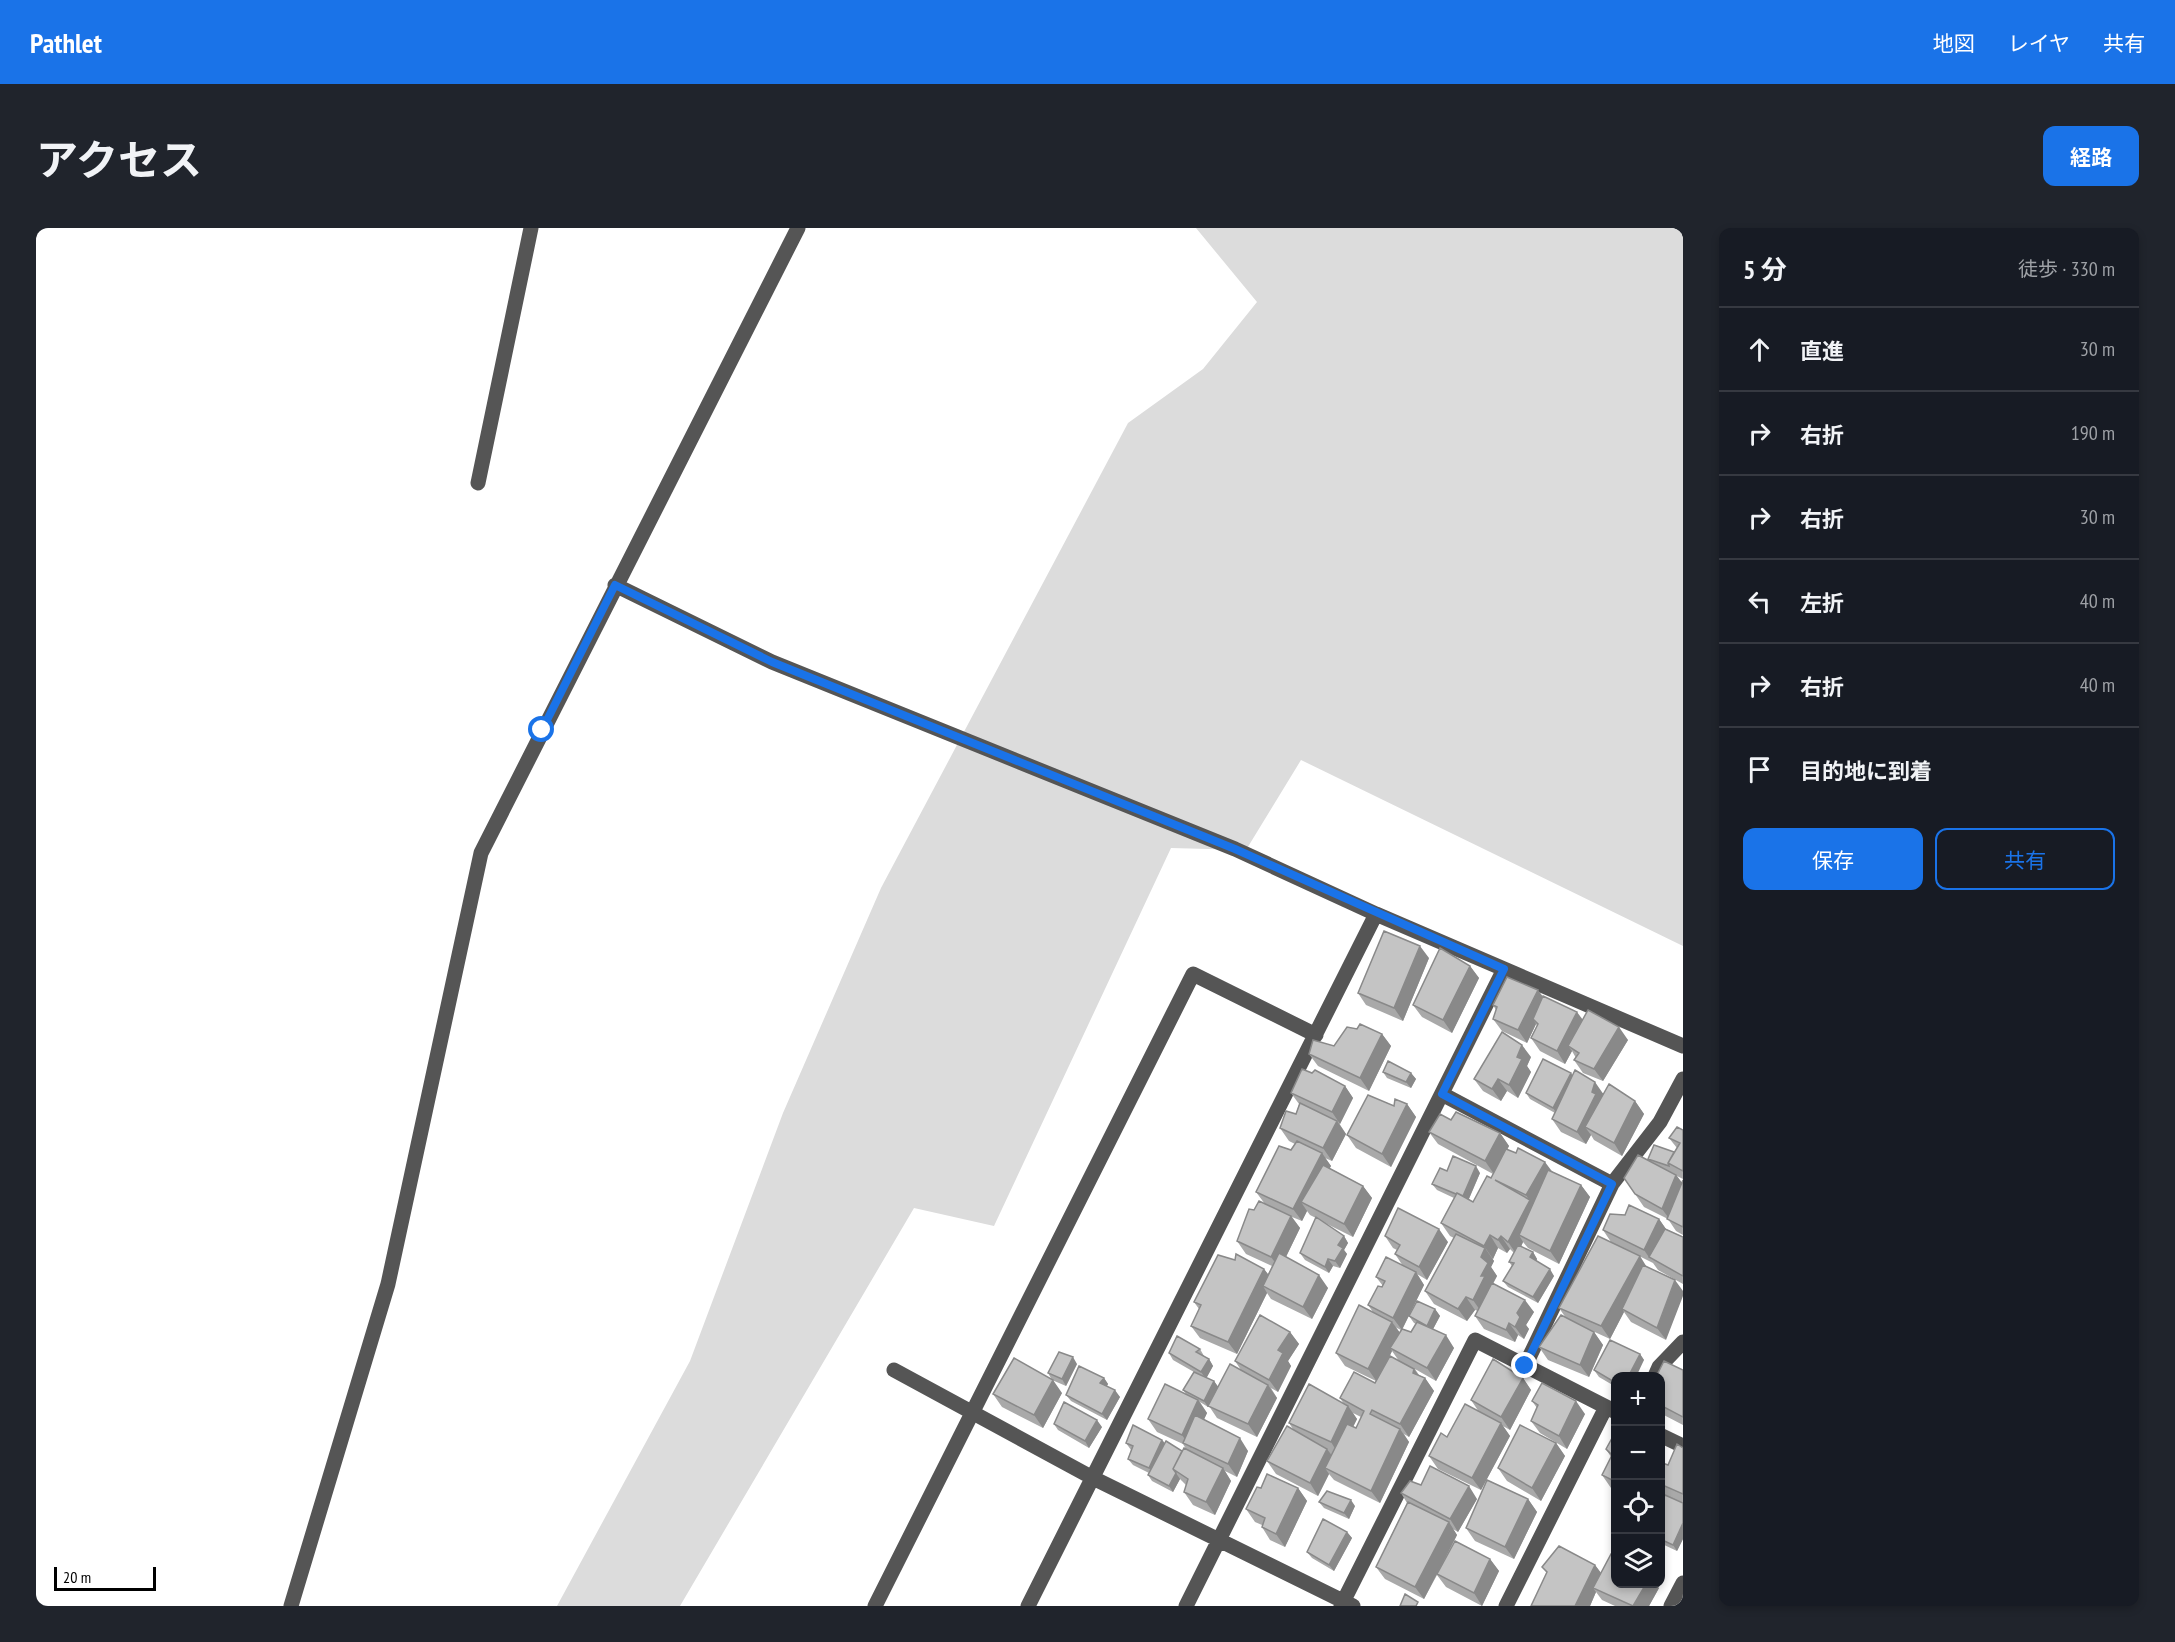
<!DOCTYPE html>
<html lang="ja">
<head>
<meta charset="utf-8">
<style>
  body { margin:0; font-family:"PT Sans Narrow","Noto Sans JP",sans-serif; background:#20242c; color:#f1f3f6 }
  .controls { position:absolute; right:18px; bottom:18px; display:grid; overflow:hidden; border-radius:12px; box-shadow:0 3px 9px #0003 }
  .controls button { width:54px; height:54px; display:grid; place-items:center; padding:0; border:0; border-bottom:2px solid #363941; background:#171b24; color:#f1f3f6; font:30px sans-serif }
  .scale { position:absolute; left:18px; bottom:15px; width:102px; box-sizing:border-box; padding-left:6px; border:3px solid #000; border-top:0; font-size:16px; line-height:21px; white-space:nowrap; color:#000; -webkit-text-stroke:4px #fff; paint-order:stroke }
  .stop { position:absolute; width:18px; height:18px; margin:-14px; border:4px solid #1a73e8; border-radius:50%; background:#fff }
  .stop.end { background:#1a73e8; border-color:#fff; box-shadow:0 2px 6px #0008 }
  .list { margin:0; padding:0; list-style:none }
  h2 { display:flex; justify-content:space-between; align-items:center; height:78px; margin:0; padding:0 24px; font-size:26px }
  h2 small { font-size:20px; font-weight:400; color:#9ea1a6 }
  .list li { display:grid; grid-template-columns:39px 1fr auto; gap:18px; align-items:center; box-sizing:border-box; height:84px; padding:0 24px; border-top:2px solid #363941 }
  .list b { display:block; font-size:22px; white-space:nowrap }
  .list em { font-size:20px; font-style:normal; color:#9ea1a6 }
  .actions { display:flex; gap:12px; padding:18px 24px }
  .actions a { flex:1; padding:14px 0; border:2px solid #1a73e8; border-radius:12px; text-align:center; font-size:21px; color:#1a73e8 }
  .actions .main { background:#1a73e8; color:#fff }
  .icon { flex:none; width:33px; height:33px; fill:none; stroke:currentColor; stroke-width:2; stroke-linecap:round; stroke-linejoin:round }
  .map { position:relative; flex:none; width:1647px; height:1378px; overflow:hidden; border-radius:12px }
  header { display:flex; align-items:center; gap:36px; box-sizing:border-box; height:84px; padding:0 30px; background:#1a73e8; color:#fff }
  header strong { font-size:28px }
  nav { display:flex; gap:33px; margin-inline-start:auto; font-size:21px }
  .intro { display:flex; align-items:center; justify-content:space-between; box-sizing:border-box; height:144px; padding:0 36px }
  h1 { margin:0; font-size:42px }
  .button { padding:15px 27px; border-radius:12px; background:#1a73e8; color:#fff; font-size:21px; font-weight:700 }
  main { display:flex; gap:36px; padding:0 36px }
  aside { flex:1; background:#171b24; border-radius:12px; box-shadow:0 3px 9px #0003 }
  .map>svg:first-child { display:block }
  .green { fill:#dcdcdc }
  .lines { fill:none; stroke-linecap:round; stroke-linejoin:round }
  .minor { stroke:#555; stroke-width:15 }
  .wall { fill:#a9a9a9; fill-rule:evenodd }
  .shaded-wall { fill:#898989 }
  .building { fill:#c4c4c4; stroke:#898989; stroke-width:1.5 }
  .route { stroke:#1a73e8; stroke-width:8 }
</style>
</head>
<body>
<header>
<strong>Pathlet</strong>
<nav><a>地図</a><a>レイヤ</a><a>共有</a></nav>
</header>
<div class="intro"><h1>アクセス</h1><a class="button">経路</a></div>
<main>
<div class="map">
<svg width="1647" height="1378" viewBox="0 0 1647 1378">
  <rect width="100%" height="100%" fill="#fff"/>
  <path class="green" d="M1160 0H1647V718L1265 532 1210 622 1135 620 958 998 878 980 644 1378H521L654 1133 747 885 845 660 1092 195 1167 141 1221 74Z"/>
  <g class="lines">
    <path class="minor" d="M442 255 495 0
      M579 357 736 434 1199 621 1340 686 1647 818
      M1406 866 1576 956
      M1489 1138 1576 956 1624 894 1647 851
      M858 1142 1057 1250 1317 1378
      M1619 1148 1623 1139 1647 1114
      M1624 1207 1647 1218
      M255 1378 352 1056 445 625 762 0
      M839 1378 1157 746 1280 807
      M992 1378 1340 686
      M1150 1378 1468 741
      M1305 1378 1439 1112 1580 1184
      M1470 1378 1570 1179
      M1635 1378 1647 1355"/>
  </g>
  <path class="wall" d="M1393 730 1367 793 1330 777 1322 765Z
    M1434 738 1443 750 1416 805 1386 789 1377 777Z
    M1507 768 1547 792 1592 812 1567 853 1547 845 1538 832 1540 830 1536 823 1529 836 1504 823 1495 810 1501 798 1500 796 1491 815 1466 803 1457 791 1460 782 1457 777Z
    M1346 806 1355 818 1333 863 1282 838 1273 826Z
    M1495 829 1491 838 1495 844 1482 870 1471 863 1465 873 1447 863 1438 851Z
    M1347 844 1375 845 1380 851 1375 860 1351 850Z
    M1536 847 1568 866 1599 873 1608 886 1586 928 1558 912 1555 907 1550 916 1525 904 1516 891 1519 885 1494 871 1490 865Z
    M1309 858 1317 870 1304 896 1303 895 1310 906 1296 933 1289 930 1295 938 1293 940 1327 958 1336 970 1317 1009 1285 993 1308 1008 1312 1015 1308 1022 1311 1026 1304 1040 1297 1038 1293 1045 1269 1032 1264 1025 1280 990 1274 987 1271 983 1266 993 1256 989 1264 1000 1250 1029 1292 1060 1276 1091 1235 1071 1231 1065 1201 1126 1164 1110 1155 1098 1163 1081 1158 1074 1228 1041 1232 1046 1236 1038 1210 1026 1201 1013 1218 982 1229 976 1220 964 1259 916 1253 913 1244 900 1260 886 1263 876 1255 865Z
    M1371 876 1380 889 1355 939 1320 920 1311 907 1358 878Z
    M1415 892 1464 905 1473 918 1471 922 1516 944 1545 957 1554 969 1523 1036 1492 1020 1487 1014 1485 1019 1497 1024 1501 1031 1500 1033 1518 1048 1502 1075 1472 1059 1467 1053 1476 1038 1473 1034 1478 1025 1474 1021 1471 1025 1462 1020 1457 1031 1456 1030 1458 1033 1455 1039 1461 1048 1457 1056 1498 1084 1490 1097 1493 1101 1488 1111 1482 1107 1479 1114 1448 1101 1439 1088 1442 1083 1439 1082 1431 1093 1398 1076 1389 1063 1418 1010 1414 1008 1405 995 1418 970 1401 962 1396 956 1411 943 1444 945 1433 971 1437 974 1455 950 1457 946 1402 916 1393 904Z
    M1647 902V951L1641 948 1646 955 1647 952V1007L1640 1003 1632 991 1608 979 1588 950 1614 933 1612 931 1638 924 1641 920 1633 910Z
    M1623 991 1630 1001 1647 1009V1056L1622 1042 1617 1035 1575 1014 1567 1002Z
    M1349 1008 1412 1014 1391 1052 1381 1046 1388 1057 1366 1101 1375 1104 1380 1096 1378 1095 1373 1088 1399 1081 1404 1088 1397 1101 1418 1120 1400 1153 1379 1141 1383 1147 1389 1150 1398 1163 1373 1209 1368 1206 1373 1214 1344 1275 1298 1252 1293 1246 1282 1268 1240 1246 1231 1233 1257 1201 1253 1195 1308 1176 1304 1170 1339 1155 1340 1153 1309 1138 1300 1125 1337 1084 1332 1077 1347 1058 1340 1049 1367 1038 1359 1026 1361 1022 1357 1020ZM1359 1099 1365 1102 1364 1105ZM1356 1123 1363 1133 1351 1134ZM1317 1185 1325 1189 1320 1200 1317 1199 1321 1191Z
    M1562 1008 1630 1112 1595 1094 1588 1084 1574 1111 1550 1100 1558 1104 1567 1117 1553 1149 1512 1132 1503 1119 1530 1090 1523 1080Z
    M1254 1104 1263 1116 1252 1133 1255 1138 1242 1164 1235 1160 1241 1170 1221 1209 1181 1190 1173 1178 1172 1179 1164 1174 1171 1185 1168 1191 1212 1223 1201 1249 1189 1243 1195 1253 1179 1287 1157 1277 1148 1264 1150 1257 1144 1251 1137 1264 1116 1253 1112 1247 1113 1245 1097 1237 1092 1231 1095 1222 1090 1215 1126 1212 1129 1215 1146 1223 1150 1221 1147 1216 1121 1204 1112 1191 1150 1166 1147 1162 1158 1144 1137 1132 1133 1125 1164 1121 1168 1128H1167L1173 1131 1177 1138 1170 1150 1178 1153 1182 1159 1205 1142 1199 1133Z
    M1604 1126 1608 1132 1580 1149V1159L1563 1149 1558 1142Z
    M1041 1136 1030 1158 1016 1152 1012 1145Z
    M1647 1142V1197L1624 1185V1149Z
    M1068 1150 1072 1156 1071 1158 1084 1169 1071 1192 1035 1173 1030 1167Z
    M1487 1150 1495 1162 1474 1202 1467 1198 1474 1208 1445 1262 1402 1241 1393 1228 1411 1209 1443 1184 1435 1172Z
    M1026 1165 1007 1200 966 1179 957 1166Z
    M1496 1173 1549 1186 1531 1221 1504 1205 1495 1193 1501 1180Z
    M1018 1196 1066 1199 1053 1220 1022 1202Z
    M1580 1203V1262L1575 1260 1566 1247 1575 1229 1570 1221Z
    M1520 1215 1529 1228 1505 1273 1471 1253 1462 1240Z
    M1647 1220V1311L1641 1323 1624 1315V1275L1629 1267 1624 1265V1234L1632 1237Z
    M1385 1257 1441 1271 1422 1304 1417 1301 1421 1307 1408 1333 1454 1331 1463 1343 1446 1378 1410 1359 1401 1347 1388 1371 1349 1351 1340 1339 1371 1275 1365 1265Z
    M1225 1260H1262L1271 1273 1249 1319 1234 1312 1226 1299V1297L1219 1294 1210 1281Z
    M1492 1271 1501 1284 1478 1331 1439 1313 1430 1300Z
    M1283 1274 1319 1278 1313 1291 1288 1280Z
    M1311 1304 1316 1310 1298 1343 1276 1330 1271 1324Z
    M1559 1337 1565 1345 1623 1360 1613 1378H1579L1566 1372 1560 1364 1554 1378H1495L1511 1345 1506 1339Z"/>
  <path class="shaded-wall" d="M1384 718 1393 730 1367 793 1358 780Z
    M1434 738 1443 750 1416 805 1407 792Z
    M1502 762 1511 774 1497 791 1500 796 1491 815 1482 802Z
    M1541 784 1550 796 1532 818 1536 823 1529 836 1521 823Z
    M1583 799 1592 812 1567 853 1558 841Z
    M1346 806 1355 818 1333 863 1324 850Z
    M1486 817 1495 829 1491 838 1495 844 1482 870 1473 857 1481 829Z
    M1375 845 1380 851 1375 860 1370 854Z
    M1535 845 1539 851 1521 886 1517 880Z
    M1462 851 1471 863 1465 873 1456 861Z
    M1559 854 1568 867 1549 899 1555 907 1550 916 1541 904Z
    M1309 858 1317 870 1304 896 1296 884Z
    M1599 873 1608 886 1586 928 1578 915Z
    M1371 876 1380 889 1355 939 1346 926Z
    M1301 893 1310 906 1296 933 1287 920Z
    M1464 905 1473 918 1458 946 1449 933Z
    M1286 925 1295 938 1274 979 1265 974 1271 983 1266 993 1257 981Z
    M1509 934 1518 946 1483 1007 1487 1014 1481 1027 1472 1014 1493 972 1490 967Z
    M1440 938 1444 945 1431 975 1426 969Z
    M1640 947 1647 956 1635 993 1626 981Z
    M1545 957 1554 969 1523 1036 1514 1023Z
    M1327 958 1336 970 1317 1009 1308 996Z
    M1255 988 1264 1000 1244 1041 1235 1029Z
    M1623 991 1632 1004 1613 1029 1617 1035 1608 1022Z
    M1403 1001 1412 1014 1391 1052 1383 1039Z
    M1454 1007 1462 1020 1457 1031 1448 1018Z
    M1308 1008 1312 1015 1308 1022 1311 1026 1304 1040 1299 1033 1302 1017Z
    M1465 1008 1474 1021 1471 1025 1462 1012Z
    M1449 1020 1458 1033 1455 1039 1461 1048 1456 1057 1446 1085 1437 1072 1445 1048V1029Z
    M1497 1024 1501 1031 1499 1035 1494 1029Z
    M1604 1028 1612 1041 1586 1081 1588 1084 1574 1111 1565 1098Z
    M1292 1031 1297 1038 1293 1045 1289 1039Z
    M1228 1041 1237 1053 1227 1058 1231 1065 1201 1126 1192 1114Z
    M1514 1041 1518 1048 1502 1075 1497 1069Z
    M1380 1044 1388 1057 1366 1102 1357 1090Z
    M1283 1047 1292 1060 1276 1091 1267 1079Z
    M1639 1052 1647 1063V1068L1630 1112 1621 1100Z
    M1430 1069 1439 1082 1431 1093 1422 1081Z
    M1489 1072 1498 1084 1490 1097 1493 1101 1488 1111 1479 1099 1481 1085Z
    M1399 1081 1404 1088 1395 1105 1391 1098Z
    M1356 1094 1365 1106 1354 1120 1356 1123 1341 1154 1332 1141Z
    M1473 1095 1482 1107 1479 1114 1470 1102Z
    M1254 1104 1263 1116 1252 1133 1255 1138 1242 1164 1233 1152 1242 1122Z
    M1558 1104 1567 1117 1553 1149 1544 1137Z
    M1410 1107 1418 1120 1400 1153 1391 1140Z
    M1604 1126 1608 1132 1600 1149H1592Z
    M1037 1129 1041 1136 1030 1158 1026 1151Z
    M1173 1131 1177 1138 1170 1151 1165 1144Z
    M1378 1141 1387 1153 1389 1150 1398 1163 1373 1209 1364 1196Z
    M1068 1150 1072 1156 1069 1161 1064 1155Z
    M1487 1150 1495 1162 1474 1202 1465 1189Z
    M1017 1152 1026 1165 1007 1200 998 1187Z
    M1178 1153 1183 1160 1172 1179 1168 1173Z
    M1232 1157 1241 1170 1221 1209 1212 1196Z
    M1079 1162 1084 1169 1071 1192 1066 1186Z
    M1162 1172 1171 1185 1155 1220 1146 1207Z
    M1540 1173 1549 1186 1531 1221 1523 1208Z
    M1312 1178 1321 1191 1303 1227 1295 1214Z
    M1061 1192 1066 1199 1053 1220 1049 1213Z
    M1465 1195 1474 1208 1445 1262 1436 1250Z
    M1364 1201 1373 1214 1344 1275 1335 1263Z
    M1204 1210 1212 1223 1201 1249 1192 1236Z
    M1126 1212 1131 1218 1117 1246 1113 1240Z
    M1520 1215 1529 1228 1505 1273 1496 1260Z
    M1291 1221 1300 1233 1289 1240 1293 1246 1282 1268 1274 1255Z
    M1187 1240 1195 1253 1179 1287 1170 1274Z
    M1140 1245 1144 1251 1137 1264 1133 1258Z
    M1433 1258 1441 1271 1422 1304 1414 1291Z
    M1262 1260 1271 1273 1249 1319 1240 1306Z
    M1492 1271 1501 1284 1478 1331 1469 1319Z
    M1315 1272 1319 1278 1313 1291 1308 1285Z
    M1413 1294 1421 1307 1388 1371 1379 1359Z
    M1647 1295V1311L1641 1323 1637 1317Z
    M1311 1304 1316 1310 1298 1343 1293 1337Z
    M1454 1331 1463 1343 1446 1378 1438 1365Z
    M1559 1337 1568 1349 1557 1360 1560 1364 1554 1378H1539Z
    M1610 1356H1620L1623 1360 1613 1378H1597Z"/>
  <path class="building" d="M1348 703 1384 718 1358 780 1322 765Z
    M1404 720 1434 738 1407 792 1377 777Z
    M1471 749 1502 762 1482 802 1457 791 1461 779 1457 777Z
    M1507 768 1541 784 1521 823 1495 810 1502 796 1497 791Z
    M1552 782 1583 799 1558 841 1538 832 1543 825 1532 818Z
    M1324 796 1346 806 1324 850 1273 826 1277 812 1298 818 1311 799 1321 801Z
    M1466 804 1486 817 1481 829 1486 831 1473 857 1462 851 1456 861 1438 851Z
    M1507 831 1535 845 1517 880 1490 865Z
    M1352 833 1375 845 1370 854 1347 844Z
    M1266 841 1276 845 1279 842 1309 858 1296 884 1255 865Z
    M1539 842 1559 854 1556 864 1560 866 1541 904 1516 891Z
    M1573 856 1599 873 1578 915 1549 899Z
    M1332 867 1358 878 1359 871 1371 876 1346 926 1311 907Z
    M1264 875 1301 893 1287 920 1244 900 1250 883 1260 886Z
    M1420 884 1464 905 1449 933 1393 904 1404 886 1415 892Z
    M1641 899 1647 902V943L1632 935 1644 915 1633 910Z
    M1261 913 1286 925 1257 981 1220 964 1243 918 1255 922Z
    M1618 917 1638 924 1632 935 1633 938 1612 931Z
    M1482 920 1509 934 1490 967 1459 952 1494 972 1472 1014 1465 1008 1462 1012 1454 1007 1448 1018 1405 995 1421 965 1437 974 1451 948 1455 950 1470 921 1480 925Z
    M1602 927 1640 947 1626 981 1599 966 1588 950Z
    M1417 928 1440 938 1427 968 1421 965 1420 966 1396 956 1404 940 1411 943Z
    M1287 937 1327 958 1308 996 1265 974Z
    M1512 942 1545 957 1514 1023 1483 1007Z
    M1647 952V999L1631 991Z
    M1223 973 1255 988 1235 1029 1201 1013 1213 981 1218 982Z
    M1593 977 1623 991 1608 1022 1567 1002 1574 986 1589 987Z
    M1362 980 1403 1001 1383 1039 1359 1026 1364 1017 1349 1008Z
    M1280 989 1308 1008 1302 1017 1307 1020 1299 1033 1292 1031 1289 1039 1264 1025Z
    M1629 1001 1647 1009V1048L1613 1029Z
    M1420 1006 1449 1020 1445 1029 1452 1035 1445 1048H1449L1437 1072 1430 1069 1422 1081 1389 1063Z
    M1562 1008 1604 1028 1565 1098 1523 1080Z
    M1482 1017 1497 1024 1494 1029 1514 1041 1497 1069 1467 1053 1478 1035 1473 1034Z
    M1243 1025 1283 1047 1267 1079 1227 1058Z
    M1200 1026 1228 1041 1192 1114 1155 1098 1165 1077 1158 1074 1182 1027 1199 1032Z
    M1350 1029 1380 1044 1357 1090 1332 1077 1342 1058 1346 1059 1349 1053 1340 1049Z
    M1607 1037 1639 1052 1621 1100 1586 1081Z
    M1456 1055 1489 1072 1481 1085 1484 1089 1479 1099 1473 1095 1470 1102 1439 1088Z
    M1381 1073 1399 1081 1391 1098 1373 1088Z
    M1323 1077 1356 1094 1332 1141 1300 1125Z
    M1224 1087 1254 1104 1242 1122 1247 1125 1233 1152 1199 1133Z
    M1525 1087 1558 1104 1544 1137 1503 1119Z
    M1381 1094 1410 1107 1391 1140 1354 1120 1366 1101 1375 1104Z
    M1141 1108 1164 1121 1160 1124 1173 1131 1165 1144 1133 1125Z
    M1574 1112 1604 1126 1592 1149H1580V1155L1558 1142Z
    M1023 1124 1037 1129 1026 1151 1012 1145Z
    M1354 1128 1378 1141 1377 1145 1389 1150 1364 1196 1336 1182 1334 1186 1364 1201 1335 1263 1289 1240 1311 1196 1320 1200 1328 1183 1304 1170 1318 1144 1339 1155Z
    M978 1130 1017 1152 998 1187 957 1166Z
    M1457 1131 1487 1150 1465 1189 1435 1172Z
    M1628 1133 1647 1142V1189L1624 1177V1149H1620Z
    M1194 1136 1232 1157 1212 1196 1172 1178Z
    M1043 1138 1068 1150 1064 1155 1079 1162 1066 1186 1030 1167Z
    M1158 1144 1178 1153 1168 1173 1147 1162Z
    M1506 1155 1540 1173 1523 1208 1495 1193 1502 1177 1496 1173Z
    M1129 1156 1162 1172 1146 1207 1112 1191Z
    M1273 1156 1312 1178 1295 1214 1253 1195Z
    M1028 1174 1061 1192 1049 1213 1018 1196Z
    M1429 1176 1465 1195 1436 1250 1393 1228 1405 1205 1411 1209Z
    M1159 1187 1204 1210 1192 1236 1147 1215Z
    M1097 1197 1126 1212 1113 1240 1092 1231 1097 1218 1090 1215Z
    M1484 1197 1520 1215 1496 1260 1462 1240Z
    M1251 1198 1291 1221 1274 1255 1231 1233Z
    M1580 1203V1254L1566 1247 1576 1227 1570 1221Z
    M1130 1213 1146 1223 1137 1241 1140 1245 1133 1258 1112 1247Z
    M1641 1216 1647 1220V1266L1624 1256V1234L1632 1237Z
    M1148 1220 1187 1240 1170 1274 1148 1264 1152 1251 1137 1241Z
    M1394 1238 1433 1258 1414 1291 1365 1265 1374 1253 1385 1257Z
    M1231 1246 1262 1260 1240 1306 1226 1299 1229 1290 1210 1281 1221 1259 1225 1260Z
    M1451 1252 1492 1271 1469 1319 1430 1300Z
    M1291 1263 1315 1272 1308 1285 1283 1274Z
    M1629 1267 1647 1275V1295L1637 1317 1624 1311V1275Z
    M1372 1274 1413 1294 1379 1359 1340 1339Z
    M1287 1291 1311 1304 1293 1337 1271 1324Z
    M1419 1313 1454 1331 1438 1365 1401 1346Z
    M1523 1318 1559 1337 1539 1378H1495L1511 1344 1506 1339Z
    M1575 1326 1580 1329V1356H1610L1597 1378 1557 1360Z
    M1369 1366 1382 1374 1380 1378H1364Z"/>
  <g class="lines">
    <path class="route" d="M506 502 579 357 736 434 1199 621 1468 741 1406 866 1576 956 1489 1138"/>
  </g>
</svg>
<div class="controls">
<button>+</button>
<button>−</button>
<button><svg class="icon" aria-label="locate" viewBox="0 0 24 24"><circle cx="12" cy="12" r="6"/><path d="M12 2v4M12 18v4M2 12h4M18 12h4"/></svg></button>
<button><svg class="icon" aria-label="layers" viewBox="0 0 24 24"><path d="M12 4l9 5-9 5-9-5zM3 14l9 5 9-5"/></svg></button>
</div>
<div class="scale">20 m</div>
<div class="stop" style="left:506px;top:502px"></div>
<div class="stop end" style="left:1489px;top:1138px"></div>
</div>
<aside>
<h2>5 分<small>徒歩 · 330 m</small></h2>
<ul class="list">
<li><svg class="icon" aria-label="ahead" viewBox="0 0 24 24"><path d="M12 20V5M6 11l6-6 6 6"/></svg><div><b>直進</b></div><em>30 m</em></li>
<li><svg class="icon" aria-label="right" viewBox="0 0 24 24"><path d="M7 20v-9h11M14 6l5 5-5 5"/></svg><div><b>右折</b></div><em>190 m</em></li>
<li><svg class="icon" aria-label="right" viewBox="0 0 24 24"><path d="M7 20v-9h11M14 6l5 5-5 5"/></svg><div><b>右折</b></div><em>30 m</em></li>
<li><svg class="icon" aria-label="left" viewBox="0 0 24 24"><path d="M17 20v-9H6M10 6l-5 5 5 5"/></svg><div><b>左折</b></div><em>40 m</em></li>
<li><svg class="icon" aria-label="right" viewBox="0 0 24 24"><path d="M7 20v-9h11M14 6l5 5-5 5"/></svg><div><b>右折</b></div><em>40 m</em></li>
<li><svg class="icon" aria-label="arrive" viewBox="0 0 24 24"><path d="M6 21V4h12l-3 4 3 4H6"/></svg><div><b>目的地に到着</b></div></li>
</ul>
<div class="actions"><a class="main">保存</a><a>共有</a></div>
</aside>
</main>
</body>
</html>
